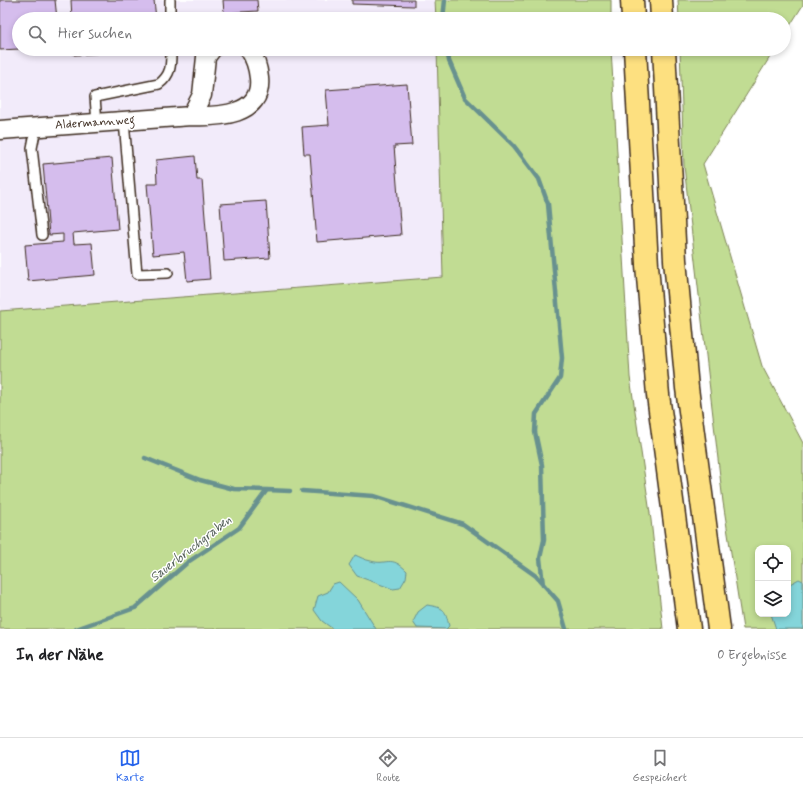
<!DOCTYPE html>
<html lang="de">
<head>
<meta charset="utf-8">
<style>
  body { margin:0; font-family:Mynerve,sans-serif; background:#f6f6f6; color:#202124 }
  .controls { position:absolute; right:12px; bottom:12px; display:grid; overflow:hidden; border-radius:8px; box-shadow:0 2px 6px #0003 }
  .controls button { width:36px; height:36px; display:grid; place-items:center; padding:0; border:0; border-bottom:1px solid #e0e0e0; background:#fff; color:#202124; font:20px sans-serif }
  .list { margin:0; padding:0; list-style:none }
  h2 { display:flex; justify-content:space-between; align-items:center; height:52px; margin:0; padding:0 16px; font-size:17px }
  h2 small { font-size:13px; font-weight:400; color:#757577 }
  .icon { flex:none; width:22px; height:22px; fill:none; stroke:currentColor; stroke-width:2; stroke-linecap:round; stroke-linejoin:round }
  .map { position:relative; flex:none; width:803px; height:629px; overflow:hidden }
  .search { position:absolute; background:#fff; box-shadow:0 2px 6px #0003; left:12px; right:12px; top:12px; height:44px; display:flex; align-items:center; gap:10px; box-sizing:border-box; padding:0 14px; border-radius:22px; color:#757577; font-size:15px }
  .sheet { height:108px; background:#fff }
  nav { display:flex; justify-content:space-around; align-items:center; box-sizing:border-box; height:56px; border-top:1px solid #e0e0e0; background:#fff; font-size:11px; color:#757577 }
  nav a { display:grid; justify-items:center; gap:2px }
  nav .on { color:#2563eb }
  .map>svg:first-child { display:block }
  .built { fill:#f2ebfa }
  .green { fill:#c1dc93; stroke:#7e8358; fill-rule:evenodd }
  .water { fill:#84d5da; stroke:#67918f }
  .lines { fill:none; stroke-linecap:round; stroke-linejoin:round }
  .stream { stroke:#67918f; stroke-width:4.5 }
  .building { fill:#d5bded; stroke:#3b2a1e }
  .lane-casing { stroke:#3b2a1e; stroke-width:12 }
  .street-casing { stroke:#3b2a1e; stroke-width:21 }
  .highway-casing { stroke:#3b2a1e; stroke-width:25 }
  .lane { stroke:#fff; stroke-width:9 }
  .street { stroke:#fff; stroke-width:18 }
  .highway { stroke:#fde080; stroke-width:22 }
  .labels { text-anchor:middle; dominant-baseline:central; stroke-width:3; stroke-linejoin:round; paint-order:stroke }
  .street-label { font-size:12px; fill:#3b2a1e; stroke:#fff }
  .water-label { font-size:13px; font-style:italic; fill:#515d56; stroke:#fff }
</style>
</head>
<body>
<div class="map">
<svg width="803" height="629" viewBox="0 0 803 629">
  <rect width="100%" height="100%" fill="#fff"/>
  <filter id="ink" filterUnits="userSpaceOnUse"><feTurbulence type="fractalNoise" baseFrequency=".025" numOctaves="2"/><feDisplacementMap in="SourceGraphic" scale="8" xChannelSelector="R" yChannelSelector="G"/><feConvolveMatrix kernelMatrix="1 2 1 2 8 2 1 2 1" color-interpolation-filters="sRGB"/></filter>
  <g filter="url(#ink)">
    <path class="built" d="M0 0H435L436 19H19V49H437L443 277 0 311Z"/>
    <path class="green" d="M435 0H611V19H436Z
      M678 0H803V5L784 35V19H679Z
      M437 49H611L630 377 651 520 663 629H0V311L443 277Z
      M680 49H775L703 164 762 366 803 443V629H743L723 502 684 166ZM758 548H788V614H758Z"/>
    <path class="water" d="M355 555C360 557 365 560 371 561 387 566 390 554 407 571L406 578 400 588 393 589 357 576 349 565Z
      M799 579 803 581V629H776L771 614H788V585Z
      M339 582 358 600 376 629H333L322 621 314 610 318 596 328 592 333 584Z
      M427 605C445 608 445 609 449 626L446 629 417 628 413 622 418 612Z"/>
    <g class="lines">
      <path class="stream" d="M443 19 445 0
        M447 49 449 61 465 98 514 146 539 179 548 204 562 358 560 378 536 414 535 432 542 465 544 540 540 558 543 585
        M145 458 200 480 234 489 267 490
        M302 491 374 496 463 524 536 576 558 601 566 629
        M76 629 135 608 188 562 239 528 267 490 290 491"/>
    </g>
    <path class="building" d="M0 0H55L57 19H19V49L0 50Z
      M71 0H154L156 19H72Z
      M223 0H257L258 11 224 13Z
      M352 0H414V6L352 4Z
      M74 49H157L158 50 74 55Z
      M407 84 412 145 394 146 401 235 317 242 310 154H304L302 127 329 125 326 90Z
      M195 156 197 180H202L210 279 187 281 184 252 153 255 147 184H157L156 160Z
      M112 158 118 229 73 233 74 244 92 243 95 275 28 281 25 245 63 242V234L49 235 43 164Z
      M266 201 270 258 224 261 220 204Z"/>
    <g class="lines">
      <g class="lane-casing">
        <path id="lane" d="M170 0V19
          M124 121 137 274 168 273
          M97 123 95 97 159 84C172 74 171 64 171 49
          M36 128 32 148 42 235"/>
      </g>
      <g class="street-casing">
        <path id="street" d="M191 116 202 95 206 57 212 49
          M0 130 191 116C218 117 263 116 259 78 258 67 255 58 249 49"/>
      </g>
      <g class="highway-casing">
        <path id="highway" d="M632 0 633 19
          M661 0 662 19
          M635 49 647 265 658 395 689 629
          M664 49 675 260 687 388 719 629"/>
      </g>
      <use href="#lane" class="lane"/>
      <use href="#street" class="street"/>
      <use href="#highway" class="highway"/>
    </g>
  </g>
  <g class="labels">
    <g class="street-label">
      <text transform="translate(95 123) rotate(-4)">Aldermannweg</text>
    </g>
    <g class="water-label">
      <text transform="translate(191 549) rotate(-38)">Sauerbruchgraben</text>
    </g>
  </g>
</svg>
<div class="controls">
<button><svg class="icon" aria-label="locate" viewBox="0 0 24 24"><circle cx="12" cy="12" r="6"/><path d="M12 2v4M12 18v4M2 12h4M18 12h4"/></svg></button>
<button><svg class="icon" aria-label="layers" viewBox="0 0 24 24"><path d="M12 4l9 5-9 5-9-5zM3 14l9 5 9-5"/></svg></button>
</div>
<div class="search"><svg class="icon" aria-label="search" viewBox="0 0 24 24"><circle cx="10" cy="10" r="6"/><path d="M15 15l6 6"/></svg>Hier suchen</div>
</div>
<section class="sheet">
<h2>In der Nähe<small>0 Ergebnisse</small></h2>
<ul class="list">
</ul>
</section>
<nav>
<a class="on"><svg class="icon" aria-label="map" viewBox="0 0 24 24"><path d="M3 6l6-2 6 2 6-2v14l-6 2-6-2-6 2zM9 4v14M15 6v14"/></svg>Karte</a>
<a><svg class="icon" aria-label="directions" viewBox="0 0 24 24"><path d="M12 3l9 9-9 9-9-9zM9 14v-3h6M13 9l2 2-2 2"/></svg>Route</a>
<a><svg class="icon" aria-label="saved" viewBox="0 0 24 24"><path d="M7 4h10v16l-5-4-5 4z"/></svg>Gespeichert</a>
</nav>
</body>
</html>
